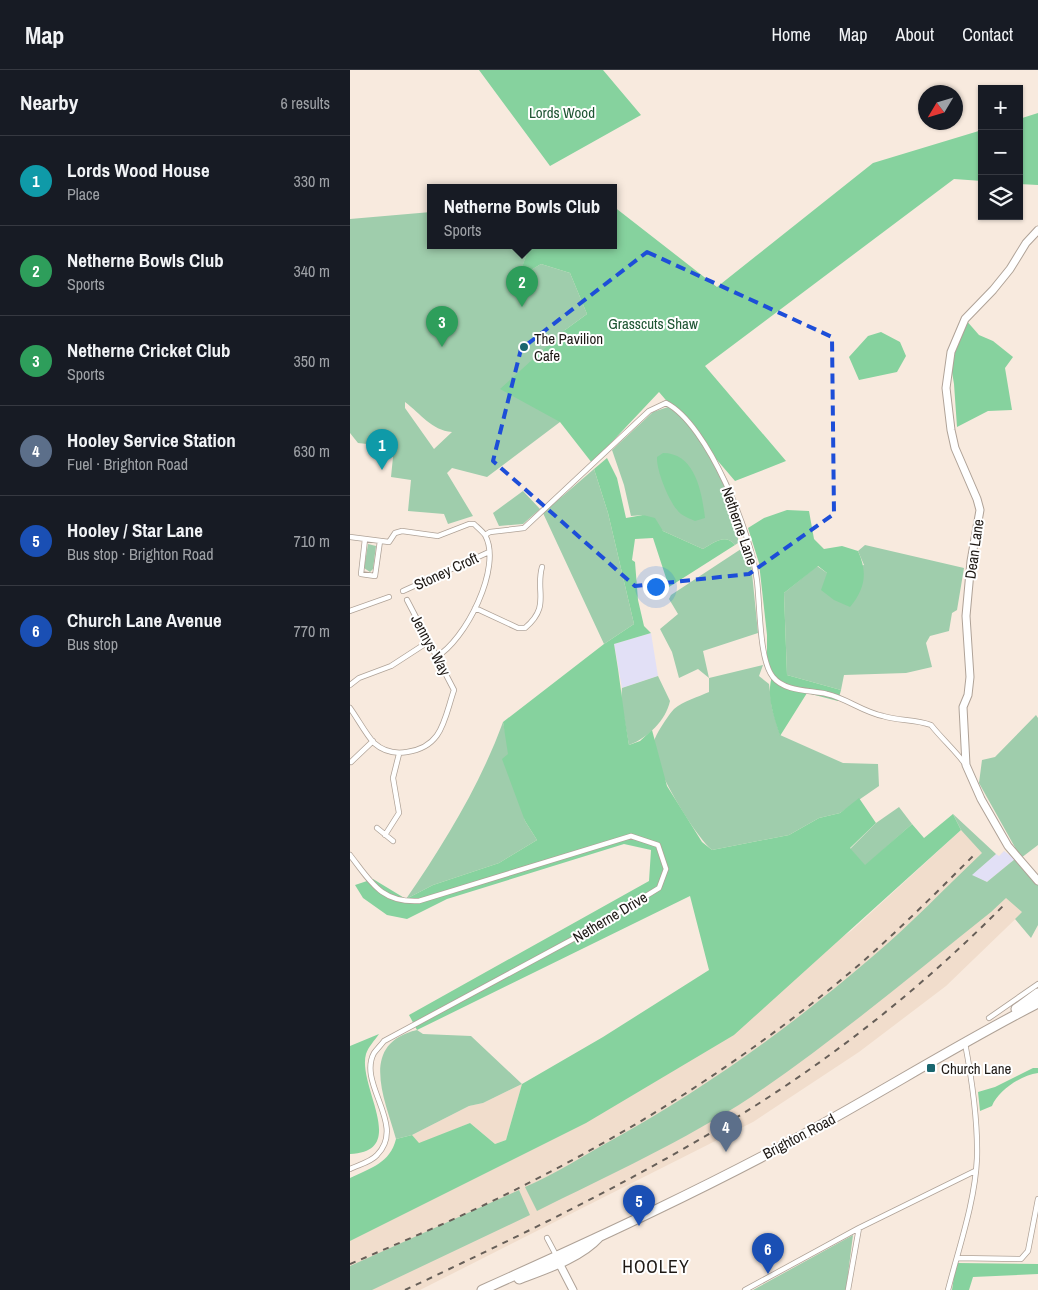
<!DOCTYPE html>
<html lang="en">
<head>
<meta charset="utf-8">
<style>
  body { margin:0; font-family:"Archivo Narrow",sans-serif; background:#242831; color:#f1f3f6 }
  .controls { position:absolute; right:15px; top:15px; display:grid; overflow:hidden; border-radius:0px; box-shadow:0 1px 4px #0004 }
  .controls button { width:45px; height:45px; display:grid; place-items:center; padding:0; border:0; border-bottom:1px solid #363941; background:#171b24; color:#f1f3f6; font:25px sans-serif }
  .compass { position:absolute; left:568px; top:15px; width:45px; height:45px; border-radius:50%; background:#171b24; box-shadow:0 1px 4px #0004; rotate:232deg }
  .you { position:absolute; left:305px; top:516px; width:18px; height:18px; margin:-12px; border:4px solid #fff; border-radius:50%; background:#1a73e8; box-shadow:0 0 0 8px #1a73e833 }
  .badge { display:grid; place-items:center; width:32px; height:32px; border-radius:50%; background:#90b4b9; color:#fff; font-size:16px; font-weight:700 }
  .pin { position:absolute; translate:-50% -41px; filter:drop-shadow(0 1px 2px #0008) }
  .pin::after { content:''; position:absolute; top:26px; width:18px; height:15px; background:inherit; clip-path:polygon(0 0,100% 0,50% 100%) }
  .popup { position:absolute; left:77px; top:114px; width:190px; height:65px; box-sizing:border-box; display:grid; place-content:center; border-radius:0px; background:#171b24; filter:drop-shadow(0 1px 4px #0005); font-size:16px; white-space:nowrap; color:#9ea1a6 }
  .popup b { font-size:19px; color:#f1f3f6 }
  .popup::after { content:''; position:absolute; left:50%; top:100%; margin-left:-10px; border:10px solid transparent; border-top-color:#171b24 }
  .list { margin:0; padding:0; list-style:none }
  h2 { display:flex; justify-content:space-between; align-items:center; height:65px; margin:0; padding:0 20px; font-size:21px }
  h2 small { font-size:16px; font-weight:400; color:#9ea1a6 }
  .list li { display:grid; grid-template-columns:32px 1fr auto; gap:15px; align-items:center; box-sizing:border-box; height:90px; padding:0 20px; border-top:1px solid #363941 }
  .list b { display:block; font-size:19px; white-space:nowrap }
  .list p { margin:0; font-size:16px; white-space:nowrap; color:#9ea1a6 }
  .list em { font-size:16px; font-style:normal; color:#9ea1a6 }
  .icon { flex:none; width:28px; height:28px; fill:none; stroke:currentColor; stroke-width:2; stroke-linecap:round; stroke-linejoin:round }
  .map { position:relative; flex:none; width:688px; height:1220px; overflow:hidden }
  header { display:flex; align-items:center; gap:30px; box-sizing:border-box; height:70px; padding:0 25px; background:#171b24; border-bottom:1px solid #363941 }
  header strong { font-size:24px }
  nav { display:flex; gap:28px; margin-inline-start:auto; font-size:18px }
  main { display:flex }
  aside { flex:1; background:#171b24 }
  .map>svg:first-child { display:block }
  .built { fill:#f1ddcc }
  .industrial { fill:#e2e0f6 }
  .green { fill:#9fcdac; fill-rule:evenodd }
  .forest { fill:#86d29e }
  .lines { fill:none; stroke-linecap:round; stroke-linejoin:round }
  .street-casing { stroke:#afa297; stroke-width:6 }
  .secondary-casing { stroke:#afa297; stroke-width:9 }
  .highway-casing { stroke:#afa297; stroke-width:11 }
  .street { stroke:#fff; stroke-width:4.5 }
  .secondary { stroke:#fff; stroke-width:7 }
  .highway { stroke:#fff; stroke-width:9 }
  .rail { stroke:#675f58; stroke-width:2; stroke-dasharray:6 6; stroke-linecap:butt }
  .marked { fill:none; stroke:#1d4ed8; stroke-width:4; stroke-dasharray:10 6; stroke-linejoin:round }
  .poi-dot { fill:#1a666f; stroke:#fff; stroke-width:2 }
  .labels { text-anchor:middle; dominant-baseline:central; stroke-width:4; stroke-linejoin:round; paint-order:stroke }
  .park-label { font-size:15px; fill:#1e5533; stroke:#fff }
  .poi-label { font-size:15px; fill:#1e1915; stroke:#fff; text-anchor:start }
  .street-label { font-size:15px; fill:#1e1915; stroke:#fff }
  .quarter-label { font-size:18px; letter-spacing:1px; fill:#1e1915; stroke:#fff }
</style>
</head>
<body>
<header>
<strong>Map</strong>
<nav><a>Home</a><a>Map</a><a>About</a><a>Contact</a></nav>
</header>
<main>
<aside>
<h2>Nearby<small>6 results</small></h2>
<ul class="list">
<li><span class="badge" style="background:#0f9aa8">1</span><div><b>Lords Wood House</b><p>Place</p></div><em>330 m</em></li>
<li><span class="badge" style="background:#2e9e5b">2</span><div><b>Netherne Bowls Club</b><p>Sports</p></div><em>340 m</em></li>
<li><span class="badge" style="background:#2e9e5b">3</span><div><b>Netherne Cricket Club</b><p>Sports</p></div><em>350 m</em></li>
<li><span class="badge" style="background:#5c6f8a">4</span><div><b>Hooley Service Station</b><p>Fuel · Brighton Road</p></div><em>630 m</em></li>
<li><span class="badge" style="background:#1a4fb4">5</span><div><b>Hooley / Star Lane</b><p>Bus stop · Brighton Road</p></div><em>710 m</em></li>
<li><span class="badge" style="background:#1a4fb4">6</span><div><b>Church Lane Avenue</b><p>Bus stop</p></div><em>770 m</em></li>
</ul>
</aside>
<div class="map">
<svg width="688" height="1220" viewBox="0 0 688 1220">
  <rect width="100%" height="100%" fill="#f8eade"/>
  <path class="built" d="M611 760 649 787 654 781 686 829 596 916 509 982 403 1052 70 1220H0V1158L186 1071 501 861Z
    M172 1014 156 1070 145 1074 120 1053 69 1074 62 1065 119 1036 133 1033Z"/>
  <path class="industrial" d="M301 563 308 606 272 618 264 574Z
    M654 781 665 789 637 812 621 805 646 784 649 786Z"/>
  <path class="green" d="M81 142V176H182L177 183 169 207 191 194 220 203 237 244 215 260 210 352 137 407 102 398 97 403 123 446 98 454 94 444 58 441 61 410 41 407 44 377 8 373 0 363V149ZM55 332C71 344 81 360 102 362L84 379 55 338Z
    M318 337 323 338C332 349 343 359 351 371 367 395 389 443 388 473L385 475C375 463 364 473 353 479L313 461 293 445 281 446 274 415 262 380 303 342Z
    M244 399 258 443 284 554 254 574 193 443Z
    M173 421 190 439 173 454 149 456 143 443Z
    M18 474 26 476 23 499 20 502 14 498Z
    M515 475 614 498 607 540 602 543 599 561 580 566 576 573 582 597 556 603 494 605 491 620 437 605 434 523 467 496 477 503 514 495 508 481Z
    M394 477 401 493 408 563 353 581 359 608 348 599 329 608 322 582 310 559 328 544 319 529 321 525Z
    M413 595 409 606 419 614 422 638 430 665 493 693 528 694 529 716 490 743 469 748 439 765 362 780C345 766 303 697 303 675 303 668 319 644 324 639 333 631 348 627 359 622V608Z
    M308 606 320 631C316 650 298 668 279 675L271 631 272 618Z
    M686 645 688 648V775L671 788 629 713 632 690 645 687Z
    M153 652 175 751 187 770 149 793 83 815 56 829C94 774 130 715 153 652Z
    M549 737 562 754 515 796 500 779 526 753Z
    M603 744 646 784 622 805 637 812 665 789 688 815V855L681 868 665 849 672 842 656 828 641 842C562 905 485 970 401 1027 334 1071 259 1105 187 1141L175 1117C205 1104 233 1086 262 1070 354 1019 442 956 522 887 560 855 595 818 632 783L611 760Z
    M67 960 73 964 121 966 172 1014 133 1033 119 1036 62 1065 46 1069C35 1029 8 974 67 960Z
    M169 1120 180 1145 22 1220H0V1196Z
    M503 1165 496 1220H403Z"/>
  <path class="forest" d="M129 0H253L291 45 200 96Z
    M688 43V115L669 114V49Z
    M632 60V111L604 109 355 296 436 391 385 411 309 322 242 393 210 352 150 319 215 260 237 244 220 203 191 194 168 208 177 183 182 176H263V136L367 217 523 93Z
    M615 249 629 265 643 271 663 287 655 298 662 340 638 341 607 357 604 314 600 290Z
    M531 262 550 272 556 286 547 302 509 310 499 287 518 266Z
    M313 383C345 383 352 422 355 448L345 451C341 449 335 447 331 444 320 435 306 400 307 387Z
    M257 388 267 408 276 448 293 445 305 448 313 461 353 479C364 473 375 463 385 475L319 517 303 468 285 469 282 490 285 492 288 530 294 556 301 563 264 574C270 608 273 641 279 675L290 671 302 660 317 716 352 772 362 780 439 765 469 748 490 743 509 728 526 753 500 778 515 795 562 754 574 768 603 744 611 760 384 965 236 1053 0 1171V1108C21 1098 40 1093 46 1069L62 1065 69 1073 120 1053 145 1074 156 1070 172 1014 253 967 359 900 340 826 67 960 59 945 299 811 301 780 274 774 97 829 57 849 37 845 13 828 5 815 23 809 56 829 83 815 149 793 187 770 175 751 152 689 158 684 153 652 254 574 284 554 258 443 244 399Z
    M437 440 459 441 464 469 474 479 492 476 508 481C518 503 515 519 500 537L484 530 471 520 477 503 468 496 434 523 437 605 491 620 488 631 457 623 430 666C424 646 415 624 423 604L417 589V565L409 493 398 458 414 448Z
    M29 964C25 970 18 977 16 984 7 1016 60 1082 0 1084V976Z
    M683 998H688V1003C671 1005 648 1021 642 1036L630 1041 628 1022 645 1017Z
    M606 1193 688 1194V1204L623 1207 619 1220H602Z"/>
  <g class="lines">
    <g class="street-casing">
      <path id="street" d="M135 465 140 462 174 458 299 341 316 333C358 354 402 465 407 511 410 534 409 590 423 607 435 622 460 620 477 624 496 628 513 642 533 646 548 651 565 649 581 655 592 669 605 680 615 694
        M0 467 39 472 45 463 52 461 88 466 119 454H124C127 457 132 461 135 465 153 497 115 571 86 587
        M15 469 11 504 25 506 30 471
        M53 521 139 482
        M125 538 168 558H175C201 536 185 522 192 497
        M0 541 39 527
        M0 615 9 608 41 596 78 572
        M0 638C8 649 15 663 24 673 33 681 45 684 57 682 93 677 94 649 104 620L57 530
        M1 692 23 671
        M27 758 43 771
        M35 765 49 743 43 708 49 684
        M0 785C21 812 31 833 69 831L281 766 308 775 316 799 309 818 249 855 34 971C31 975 27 979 24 983 7 1014 57 1055 27 1085 21 1092 8 1095 0 1099
        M639 948 688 914
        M197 1168 206 1185
        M607 1188 671 1189 678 1181 688 1129
        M395 1220 509 1158 625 1101
        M498 1220 509 1158
        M598 1220C609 1177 625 1132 627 1088 628 1050 622 1010 615 973"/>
    </g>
    <g class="secondary-casing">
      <path id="secondary" d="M688 160 676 173 660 199 643 220 615 249 601 282 596 318 601 360 605 378 627 429 630 440 621 491 616 546 620 607 618 625 613 637 616 695 631 729 658 776 688 811
        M207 1189 223 1220"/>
    </g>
    <g class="highway-casing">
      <path id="highway" d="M666 939 688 923
        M169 1209C195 1199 230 1188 249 1167
        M132 1220C246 1169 361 1116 471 1055 543 1015 614 971 688 933"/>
    </g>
    <use href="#street" class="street"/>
    <use href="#secondary" class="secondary"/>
    <use href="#highway" class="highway"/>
    <path class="rail" d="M0 1194C66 1166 132 1138 196 1104 308 1046 414 976 510 894 550 859 588 821 625 784
      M55 1220C159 1171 265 1120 364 1061 471 998 569 921 655 834"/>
  </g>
  <path class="marked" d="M297 182 482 267 484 444 399 504 285 516 143 391 171 279Z"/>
  <g class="poi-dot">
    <circle cx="174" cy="277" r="5"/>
    <rect x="576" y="993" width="10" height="10" rx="2.5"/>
  </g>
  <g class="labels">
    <g class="park-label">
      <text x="212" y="42">Lords Wood</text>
      <text x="303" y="253">Grasscuts Shaw</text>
    </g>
    <g class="poi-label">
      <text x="184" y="268">The Pavilion<tspan x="184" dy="17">Cafe</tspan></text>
      <text x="591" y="998">Church Lane</text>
    </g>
    <g class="street-label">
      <text transform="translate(390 456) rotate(71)">Netherne Lane</text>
      <text transform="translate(624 479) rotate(-82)">Dean Lane</text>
      <text transform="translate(96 501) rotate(-25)">Stoney Croft</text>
      <text transform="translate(81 575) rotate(62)">Jennys Way</text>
      <text transform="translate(260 847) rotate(-31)">Netherne Drive</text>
      <text transform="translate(449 1066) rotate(-28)">Brighton Road</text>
    </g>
    <g class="quarter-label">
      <text x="306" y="1196">HOOLEY</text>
    </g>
  </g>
</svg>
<div class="controls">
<button>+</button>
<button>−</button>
<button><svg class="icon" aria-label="layers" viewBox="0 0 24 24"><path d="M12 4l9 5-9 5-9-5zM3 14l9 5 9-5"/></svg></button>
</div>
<svg class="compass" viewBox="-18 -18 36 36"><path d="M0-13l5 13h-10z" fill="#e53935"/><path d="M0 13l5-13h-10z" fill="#9ea1a6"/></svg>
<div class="you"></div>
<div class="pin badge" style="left:32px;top:400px;background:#0f9aa8">1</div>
<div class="pin badge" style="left:172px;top:237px;background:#2e9e5b">2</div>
<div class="popup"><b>Netherne Bowls Club</b>Sports</div>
<div class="pin badge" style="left:92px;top:277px;background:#2e9e5b">3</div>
<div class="pin badge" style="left:376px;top:1082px;background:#5c6f8a">4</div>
<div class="pin badge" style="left:289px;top:1156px;background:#1a4fb4">5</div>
<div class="pin badge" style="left:418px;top:1204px;background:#1a4fb4">6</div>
</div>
</main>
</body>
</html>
